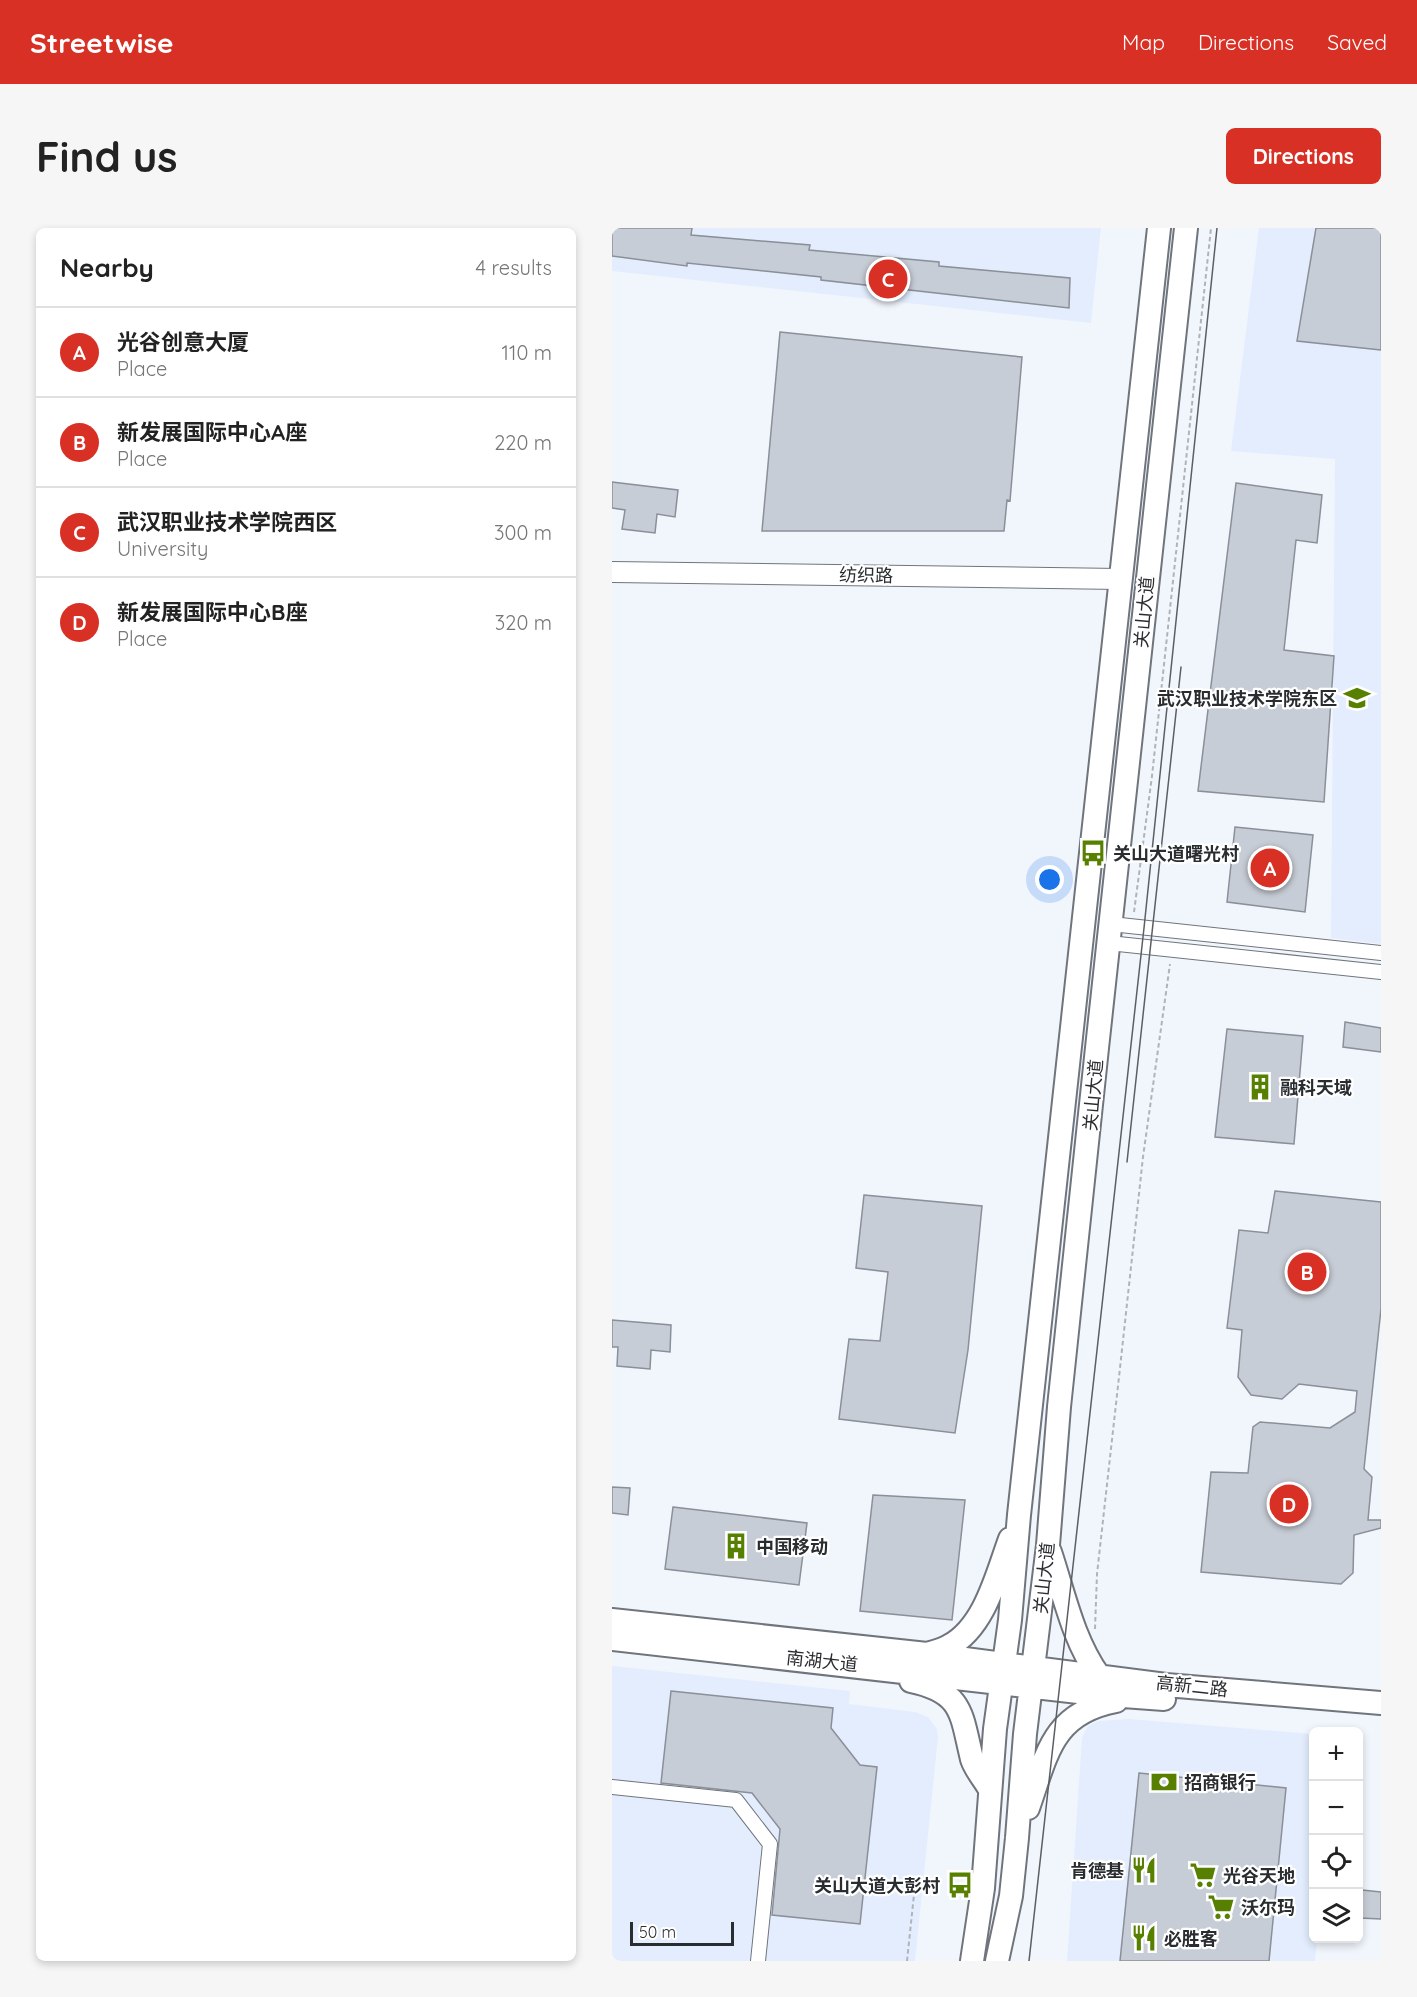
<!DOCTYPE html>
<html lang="en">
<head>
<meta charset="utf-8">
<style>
  body { margin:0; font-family:Quicksand,"Noto Sans SC",sans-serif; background:#f6f6f6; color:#222 }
  .controls { position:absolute; right:18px; bottom:18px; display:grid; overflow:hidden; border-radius:9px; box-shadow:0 3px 9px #0003 }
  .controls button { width:54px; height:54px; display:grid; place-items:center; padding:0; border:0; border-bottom:2px solid #e0e0e0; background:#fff; color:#222; font:30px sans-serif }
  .scale { position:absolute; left:18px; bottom:15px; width:104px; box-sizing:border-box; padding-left:6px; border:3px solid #2a2d30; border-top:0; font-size:16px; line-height:21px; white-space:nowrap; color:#2a2d30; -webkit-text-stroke:4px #fff; paint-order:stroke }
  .you { position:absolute; left:438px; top:652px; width:21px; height:21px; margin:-15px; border:4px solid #fff; border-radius:50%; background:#1a73e8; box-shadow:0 0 0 9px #1a73e833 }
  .badge { display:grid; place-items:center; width:39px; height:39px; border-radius:50%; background:#d93025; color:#fff; font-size:20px; font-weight:700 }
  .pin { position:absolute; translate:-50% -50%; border:3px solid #fff; box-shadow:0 2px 6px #0006 }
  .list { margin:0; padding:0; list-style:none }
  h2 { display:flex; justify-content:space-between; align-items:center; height:78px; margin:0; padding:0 24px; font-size:26px }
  h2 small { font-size:20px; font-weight:400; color:#767676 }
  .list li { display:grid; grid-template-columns:39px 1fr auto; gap:18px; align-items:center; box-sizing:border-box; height:90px; padding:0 24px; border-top:2px solid #e0e0e0 }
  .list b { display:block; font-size:22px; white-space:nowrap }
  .list p { margin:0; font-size:20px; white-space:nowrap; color:#767676 }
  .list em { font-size:20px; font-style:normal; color:#767676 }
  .icon { flex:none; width:33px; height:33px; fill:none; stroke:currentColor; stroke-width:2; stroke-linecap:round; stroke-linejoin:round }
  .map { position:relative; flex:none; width:769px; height:1733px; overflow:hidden; border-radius:9px }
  header { display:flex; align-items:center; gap:36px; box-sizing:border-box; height:84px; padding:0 30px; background:#d93025; color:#fff }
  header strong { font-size:28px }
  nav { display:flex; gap:33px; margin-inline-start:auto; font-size:21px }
  .intro { display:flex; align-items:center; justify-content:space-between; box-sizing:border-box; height:144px; padding:0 36px }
  h1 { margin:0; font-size:42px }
  .button { padding:15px 27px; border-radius:9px; background:#d93025; color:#fff; font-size:21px; font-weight:700 }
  main { display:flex; gap:36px; padding:0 36px }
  aside { flex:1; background:#fff; border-radius:9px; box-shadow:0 3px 9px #0003 }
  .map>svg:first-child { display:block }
  .built { fill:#e3edfd }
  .building { fill:#c7cdd6; stroke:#8a8f98; stroke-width:1.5 }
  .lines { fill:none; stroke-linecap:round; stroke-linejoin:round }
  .minor-casing { stroke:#70757d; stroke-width:16 }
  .secondary-casing { stroke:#70757d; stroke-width:22 }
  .primary-casing { stroke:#70757d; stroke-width:26 }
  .path { stroke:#afb4b9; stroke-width:2; stroke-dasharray:4.5 3; stroke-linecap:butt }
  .minor { stroke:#fff; stroke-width:14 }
  .secondary { stroke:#fff; stroke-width:20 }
  .primary { stroke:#fff; stroke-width:22 }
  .tram { stroke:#5b5e62; stroke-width:1.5 }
  .labels { text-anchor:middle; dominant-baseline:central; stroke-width:4.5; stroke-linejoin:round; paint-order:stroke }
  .street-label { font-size:18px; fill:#2a2d30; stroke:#fff }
  .poi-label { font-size:18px; font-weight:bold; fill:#2a2d30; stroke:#fff; text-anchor:start }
</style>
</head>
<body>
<header>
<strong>Streetwise</strong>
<nav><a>Map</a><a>Directions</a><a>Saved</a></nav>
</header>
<div class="intro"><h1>Find us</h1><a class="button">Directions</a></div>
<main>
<aside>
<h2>Nearby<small>4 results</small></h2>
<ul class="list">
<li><span class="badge">A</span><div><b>光谷创意大厦</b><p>Place</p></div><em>110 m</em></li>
<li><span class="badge">B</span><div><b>新发展国际中心A座</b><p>Place</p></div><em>220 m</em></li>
<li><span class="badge">C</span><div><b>武汉职业技术学院西区</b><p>University</p></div><em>300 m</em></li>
<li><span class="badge">D</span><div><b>新发展国际中心B座</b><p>Place</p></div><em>320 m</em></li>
</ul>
</aside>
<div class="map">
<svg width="769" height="1733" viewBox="0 0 769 1733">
  <rect width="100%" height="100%" fill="#f1f6fd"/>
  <path class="built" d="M0 0H489L479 95 0 43Z
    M647 0H769V716L719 710 723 231 619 223Z
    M0 1438 238 1463 237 1476 303 1484 316 1489 325 1501 326 1509 303 1733H0Z
    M517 1491 701 1506 702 1710 705 1711 703 1733H455L470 1510 476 1498 487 1493Z"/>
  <path class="building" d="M0 0H80L79 7 198 17 197 22 327 34V38L458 50 457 80 209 52V49L75 35V38L0 28Z
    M704 0H769V122L685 113Z
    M168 104 410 129 398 273 395 272 392 303H150Z
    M0 254 66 262 63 289 45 286 43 305 10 301 13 282 0 280Z
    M624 255 710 267 705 315 684 312 672 422 722 428 712 574 586 563Z
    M623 599 701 607 693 684 615 674Z
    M733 794 769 800V824L731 819Z
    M615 801 691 808 682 916 603 909Z
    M663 963 769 974V1081L752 1241 760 1249 756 1292H769V1300L742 1307 741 1345 729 1356 589 1344 599 1244 636 1245 641 1199 648 1194 718 1200 743 1184 745 1163 687 1156 670 1171 639 1167 626 1149 630 1102 615 1100 627 1002 656 1005Z
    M252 967 370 978 356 1122 343 1205 227 1191 237 1111 268 1113 276 1044 244 1040Z
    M0 1092 59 1097 58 1124 39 1122 38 1141 5 1138 6 1119H0Z
    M0 1259 18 1260 16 1287 0 1285Z
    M261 1267 353 1272 340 1392 248 1383Z
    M61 1279 195 1295 187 1357 53 1341Z
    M59 1463 221 1480 219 1500 248 1537 265 1539 248 1696 160 1687 168 1601 140 1565 49 1555Z
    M527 1545 674 1560 657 1733H508Z
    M750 1662 769 1664V1691L748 1690Z"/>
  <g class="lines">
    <g class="minor-casing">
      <path id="minor" d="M499 696 769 725
        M497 715 769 744
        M0 1559 124 1572 158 1616 146 1733"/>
    </g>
    <g class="secondary-casing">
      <path id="secondary" d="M0 344 507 351"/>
    </g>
    <g class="primary-casing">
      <path id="primary" d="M438 1324C452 1366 461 1412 487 1448
        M0 1392 315 1426 554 1457 769 1475
        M0 1411 484 1466 552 1471
        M315 1426C322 1424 330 1422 337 1418 373 1399 385 1346 398 1311
        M299 1453C352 1464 349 1487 360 1531 363 1541 372 1551 377 1560
        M416 1580C435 1526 440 1485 504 1473
        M360 1733 371 1660 383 1501 398 1392 407 1287 547 0
        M385 1733 399 1668 405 1610 413 1506 436 1317 447 1179 485 820 574 0"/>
    </g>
    <path class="path" d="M522 684 540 548 599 0
      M483 1401 485 1346 507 1149 531 929 558 736
      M295 1733 303 1657"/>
    <use href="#minor" class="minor"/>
    <use href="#secondary" class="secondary"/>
    <use href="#primary" class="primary"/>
    <path class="tram" d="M515 934 569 439
      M417 1733 532 700 605 0"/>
  </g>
  <defs>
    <g id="university-bare" transform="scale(2.07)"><path d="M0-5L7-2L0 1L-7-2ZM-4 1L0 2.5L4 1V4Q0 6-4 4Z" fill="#588000" stroke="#fff" stroke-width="2.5" paint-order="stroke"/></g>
    <g id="bus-bare" transform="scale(2.07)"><path d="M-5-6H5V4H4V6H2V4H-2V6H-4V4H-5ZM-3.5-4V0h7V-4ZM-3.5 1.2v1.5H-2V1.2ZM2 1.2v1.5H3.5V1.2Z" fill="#588000" stroke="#fff" stroke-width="2.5" paint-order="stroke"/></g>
    <g id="building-bare" transform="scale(2.07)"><path d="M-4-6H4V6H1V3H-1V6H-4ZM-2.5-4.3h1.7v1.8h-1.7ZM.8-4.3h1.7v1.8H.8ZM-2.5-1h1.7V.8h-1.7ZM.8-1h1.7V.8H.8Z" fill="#588000" stroke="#fff" stroke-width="2.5" paint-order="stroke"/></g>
    <g id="bank-bare" transform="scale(2.07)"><path d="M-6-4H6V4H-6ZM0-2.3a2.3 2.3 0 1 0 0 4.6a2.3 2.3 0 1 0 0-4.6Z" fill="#588000" stroke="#fff" stroke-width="2.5" paint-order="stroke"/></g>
    <g id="restaurant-bare" transform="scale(2.07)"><path d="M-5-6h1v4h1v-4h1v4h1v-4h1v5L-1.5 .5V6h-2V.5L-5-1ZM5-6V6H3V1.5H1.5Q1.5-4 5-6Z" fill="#588000" stroke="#fff" stroke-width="2.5" paint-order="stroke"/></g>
    <g id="supermarket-bare" transform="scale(2.07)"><path d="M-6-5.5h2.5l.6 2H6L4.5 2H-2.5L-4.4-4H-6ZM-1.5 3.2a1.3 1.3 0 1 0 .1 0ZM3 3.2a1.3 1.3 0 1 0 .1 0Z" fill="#588000" stroke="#fff" stroke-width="2.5" paint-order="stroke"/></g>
  </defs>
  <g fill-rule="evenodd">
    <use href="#university-bare" x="745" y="470"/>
    <use href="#bus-bare" x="481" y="625"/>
    <use href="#building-bare" x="648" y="859"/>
    <use href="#building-bare" x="124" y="1318"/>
    <use href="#bank-bare" x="552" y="1554"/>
    <use href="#restaurant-bare" x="532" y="1642"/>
    <use href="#supermarket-bare" x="591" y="1647"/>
    <use href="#bus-bare" x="348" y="1657"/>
    <use href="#supermarket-bare" x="609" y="1679"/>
    <use href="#restaurant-bare" x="532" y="1710"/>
  </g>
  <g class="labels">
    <g class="street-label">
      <text transform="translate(254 347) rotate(1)">纺织路</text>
      <text transform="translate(532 384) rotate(-85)">关山大道</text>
      <text transform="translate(481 867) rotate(-85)">关山大道</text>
      <text transform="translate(432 1350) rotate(-84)">关山大道</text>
      <text transform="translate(210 1433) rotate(6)">南湖大道</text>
      <text transform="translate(580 1458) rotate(6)">高新二路</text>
    </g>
    <g class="poi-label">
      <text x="725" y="470" text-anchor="end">武汉职业技术学院东区</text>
      <text x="501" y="625">关山大道曙光村</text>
      <text x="668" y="859">融科天域</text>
      <text x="144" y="1318">中国移动</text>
      <text x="572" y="1554">招商银行</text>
      <text x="512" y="1642" text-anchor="end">肯德基</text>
      <text x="611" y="1647">光谷天地</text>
      <text x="328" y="1657" text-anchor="end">关山大道大彭村</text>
      <text x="629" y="1679">沃尔玛</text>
      <text x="552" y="1710">必胜客</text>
    </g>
  </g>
</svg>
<div class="controls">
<button>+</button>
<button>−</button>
<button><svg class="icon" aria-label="locate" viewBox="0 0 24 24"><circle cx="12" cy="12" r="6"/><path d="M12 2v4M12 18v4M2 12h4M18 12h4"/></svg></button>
<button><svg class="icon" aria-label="layers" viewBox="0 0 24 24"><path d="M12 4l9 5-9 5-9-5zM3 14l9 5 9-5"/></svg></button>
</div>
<div class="scale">50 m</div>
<div class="you"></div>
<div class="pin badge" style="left:658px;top:640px">A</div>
<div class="pin badge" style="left:695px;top:1044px">B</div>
<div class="pin badge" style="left:276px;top:51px">C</div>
<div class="pin badge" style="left:677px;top:1276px">D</div>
</div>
</main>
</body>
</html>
